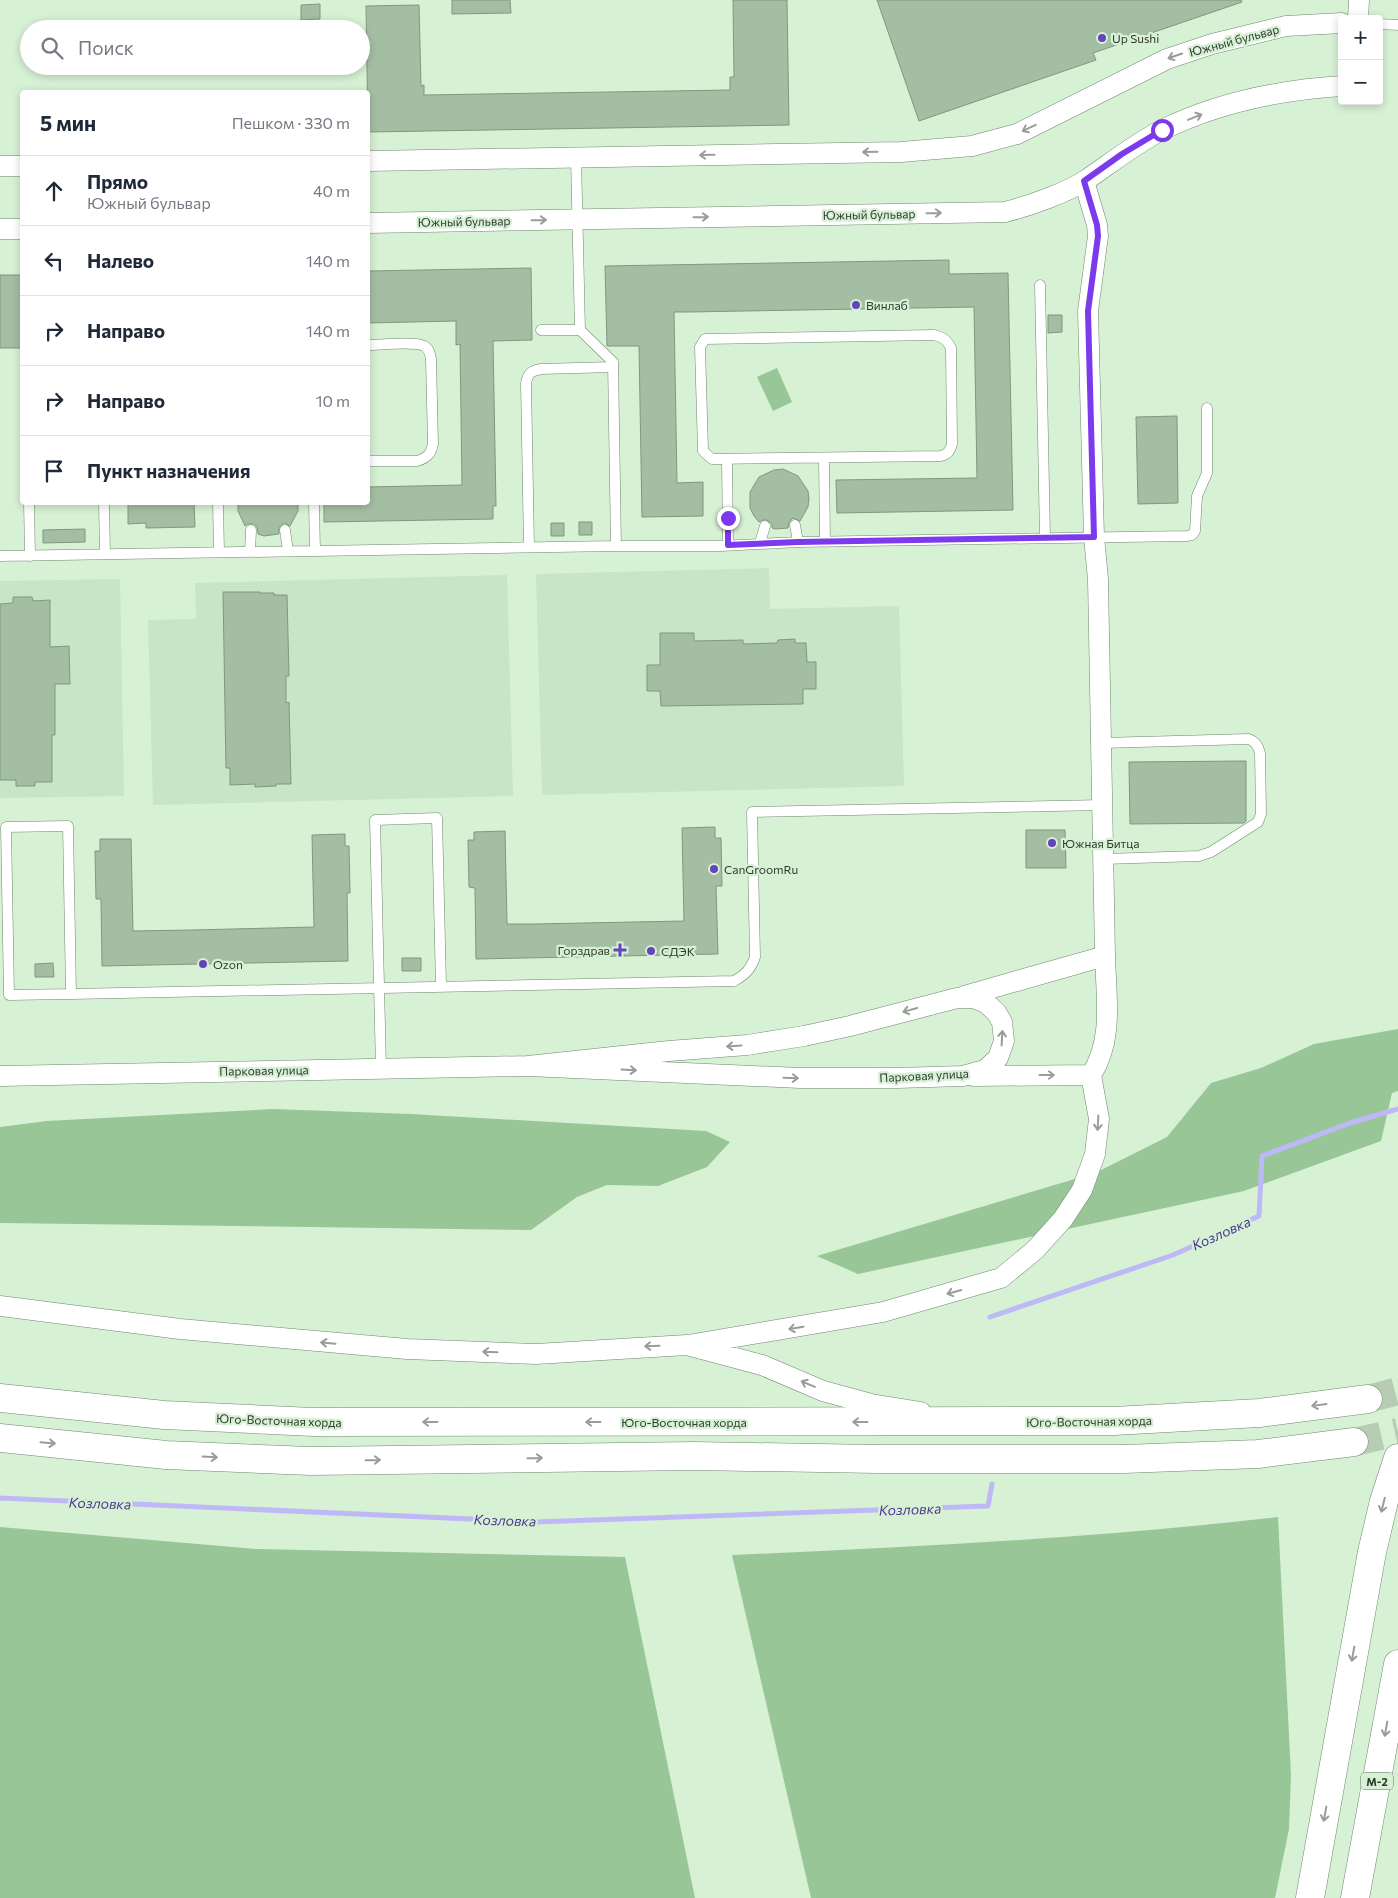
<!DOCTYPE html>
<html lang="ru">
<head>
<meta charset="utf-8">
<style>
  body { margin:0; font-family:Commissioner,sans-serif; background:#f2f2f3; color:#1f2937 }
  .controls { position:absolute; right:15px; top:15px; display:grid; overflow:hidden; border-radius:5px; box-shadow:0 2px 8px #0003 }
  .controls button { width:45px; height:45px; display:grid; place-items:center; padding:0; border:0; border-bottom:1px solid #e0e1e3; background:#fff; color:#1f2937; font:25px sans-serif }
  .stop { position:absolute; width:15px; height:15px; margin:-11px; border:4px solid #7c3aed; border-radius:50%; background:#fff }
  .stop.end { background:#7c3aed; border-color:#fff; box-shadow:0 1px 5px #0008 }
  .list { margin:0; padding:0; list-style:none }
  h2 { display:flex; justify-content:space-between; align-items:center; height:65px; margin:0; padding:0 20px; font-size:21px }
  h2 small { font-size:16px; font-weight:400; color:#747a83 }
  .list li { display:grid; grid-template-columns:32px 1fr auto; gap:15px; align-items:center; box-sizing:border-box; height:70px; padding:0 20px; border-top:1px solid #e0e1e3 }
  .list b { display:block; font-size:19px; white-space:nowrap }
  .list p { margin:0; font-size:16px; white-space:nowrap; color:#747a83 }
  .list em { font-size:16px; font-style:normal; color:#747a83 }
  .icon { flex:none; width:28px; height:28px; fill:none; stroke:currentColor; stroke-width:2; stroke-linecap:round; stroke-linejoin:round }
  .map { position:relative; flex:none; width:1398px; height:1898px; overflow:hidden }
  .search { position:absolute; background:#fff; box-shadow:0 2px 8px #0003; left:20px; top:20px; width:350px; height:55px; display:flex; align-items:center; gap:12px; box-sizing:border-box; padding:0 18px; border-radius:28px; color:#747a83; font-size:19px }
  .panel { position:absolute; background:#fff; box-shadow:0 2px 8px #0003; left:20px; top:90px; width:350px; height:415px; border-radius:5px }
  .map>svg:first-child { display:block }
  .built { fill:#c7e6c5 }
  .green { fill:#98c697 }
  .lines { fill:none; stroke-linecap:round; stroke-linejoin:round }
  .stream { stroke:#bfb8f6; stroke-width:5 }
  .building { fill:#a4bea3; stroke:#7f987e }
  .primary-tunnel { stroke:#b6cdb4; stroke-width:28; stroke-dasharray:28 14; stroke-linecap:butt }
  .service-casing { stroke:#6f876e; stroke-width:11 }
  .minor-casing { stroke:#6f876e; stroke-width:21 }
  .primary-casing { stroke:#6f876e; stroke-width:29 }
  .motorway-casing { stroke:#6f876e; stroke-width:29 }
  .service { stroke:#fff; stroke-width:10 }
  .minor { stroke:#fff; stroke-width:20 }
  .primary { stroke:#fff; stroke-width:28 }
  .motorway { stroke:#fff; stroke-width:28 }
  .oneway { stroke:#989d98 }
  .route { stroke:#7c3aed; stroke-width:6 }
  .poi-dot { fill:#6244bc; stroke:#d7f1d5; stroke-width:2 }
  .labels { text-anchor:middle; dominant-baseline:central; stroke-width:4.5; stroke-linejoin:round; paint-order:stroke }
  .shield { fill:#d7f1d5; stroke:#637262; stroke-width:1 }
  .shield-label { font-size:11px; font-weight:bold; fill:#313b31 }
  .poi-label { font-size:12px; fill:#313b31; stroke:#d7f1d5; text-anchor:start }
  .street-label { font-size:12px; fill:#313b31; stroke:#d7f1d5 }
  .water-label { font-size:14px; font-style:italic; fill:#4c3890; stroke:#d7f1d5 }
</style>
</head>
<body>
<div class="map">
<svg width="1398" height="1898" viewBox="0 0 1398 1898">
  <rect width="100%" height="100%" fill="#d7f1d5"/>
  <path class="built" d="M769 568 770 609 899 606 904 786 542 795 536 574Z
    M507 575 513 796 153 805 148 620 196 619 195 583Z
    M120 579 124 796 0 798V581Z"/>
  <path class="green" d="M777 368 792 402 773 411 757 377Z
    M1398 1029V1091L1392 1093 1381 1141 1244 1191 858 1274 817 1256 1095 1173 1167 1137 1211 1083 1261 1068 1314 1044Z
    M273 1109 411 1114 706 1131 730 1142 707 1167 658 1186 607 1185 577 1197 531 1230 0 1223V1127L47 1121Z
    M1278 1517 1291 1775 1289 1829 1275 1898H811L732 1555C914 1547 1097 1538 1278 1517Z
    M0 1527 257 1549 625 1557 695 1898H0Z"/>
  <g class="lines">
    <path class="stream" d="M990 1317 1173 1255 1259 1216 1262 1156 1350 1123 1398 1109
      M0 1498 536 1522 988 1506 992 1484"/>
  </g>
  <path class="building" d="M452 0H510L511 13 452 14Z
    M733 0H787L789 125 368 132 366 6 419 5 421 86 424 85V95L730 90V77H734Z
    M877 0H1241L1242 2 1093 53 1096 60 919 121Z
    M320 4V19L301 20V5Z
    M949 260V274L1008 273 1013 510 837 513 836 480 977 478 974 307 688 312H674L677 483 703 482V516L642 517 639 346H607L605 266Z
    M531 268 532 340 493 341 496 506H493V519L324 522V502H368V487L462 485 460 344 456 345V321L368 323V271Z
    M0 275H22V348H0Z
    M1048 315H1062V332L1048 333Z
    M1177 416 1178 503 1138 504 1136 417Z
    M783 469 798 476 808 491 809 499 808 507 800 521 793 518 789 522 788 528 775 529 772 528V524L767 520H763L759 522 754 516 750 508V492L759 477 774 470Z
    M128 502H194L195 527 146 528V523L128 524Z
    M238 502H298V511L290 526 284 523 279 527V534L264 536 258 534 257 527 254 524H248L245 526 238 511Z
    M579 522H592V535H579Z
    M551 523H564V536H551Z
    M85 529V542L43 543V530Z
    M223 592H260V593H274V595H287L289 676H286V703L289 702 291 784H276V786L255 787V784L230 785V768H226Z
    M13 597H32L33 601 50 600V647L69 646 70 684H55V735H52V782H35V786H16V780H0V604L13 603Z
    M660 633H694V641L743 640V644L777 643 778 640 795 639V643H806L807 662H816V689H803V704L661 706 660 691H647V665H660Z
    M1246 761V821L1244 823 1130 824 1129 762Z
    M715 827V838H721L722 886H716L718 954 476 959 475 888 469 887 468 840H474V832L505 831 507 924H534L684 921 682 828Z
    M1026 830H1065L1066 868H1026Z
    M345 834V846H349L350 893H347L348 961 102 966 101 899H96L95 851H100V839H131L133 931 192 930 314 927 312 835Z
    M402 958H421V971H402Z
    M53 963 54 977H35V964Z"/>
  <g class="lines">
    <path class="primary-tunnel" d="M1368 1399 1398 1391
      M1354 1442 1398 1432"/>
    <g class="service-casing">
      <path id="service" d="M1379 24 1398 25
        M576 157 580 330 613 362 616 546
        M1040 285 1045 538
        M541 330H580
        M934 335C943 337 947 340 951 348L952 444C950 451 948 454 941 456L712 459 703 451 700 347 705 339Z
        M368 345C379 345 415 341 424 346 429 348 430 354 431 359L433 444C431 454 427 458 417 461H368
        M824 458 825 542
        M727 459 728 545
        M29 502 30 556
        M104 502 105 554
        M218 502 219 552
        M314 502 315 551
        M795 525 798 542
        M285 530 288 551
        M760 543 765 526
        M529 547 526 383C528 373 531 371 541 369L613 367
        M250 552 251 530
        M0 556 616 546H721L798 542 1187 536 1192 535 1195 531 1197 496 1207 473V408
        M1101 743 1249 739C1256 742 1258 746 1260 753L1261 814 1258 822 1211 852 1199 856 1104 859
        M71 994 68 826 6 827 9 995 71 994 734 981C745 975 751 969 755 957L752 812 1103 805
        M381 1068 375 820 437 818 441 986"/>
    </g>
    <g class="minor-casing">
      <path id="minor" d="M1358 19 1359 0
        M368 161 901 152 972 146 1017 134 1167 59 1212 44 1286 26 1342 23
        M0 166H22
        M368 223 1005 212C1029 206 1066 193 1086 180 1111 163 1135 144 1162 130 1219 102 1279 90 1342 86
        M0 229H22
        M964 996 1105 956 1098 579 1094 537 1088 311 1098 236 1097 225 1084 181
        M0 1076 528 1066 800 1078H897L963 1076 985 1070 998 1058 1004 1041 1002 1022 996 1012 986 1003 973 998H957L850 1026 804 1036 747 1045 669 1051 528 1066
        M973 1076 1091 1075
        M0 1306 180 1329 407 1349 536 1354 687 1345 762 1365 823 1391 871 1404 921 1412
        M694 1344 883 1312 1001 1278 1035 1250 1063 1219 1082 1190 1095 1154 1099 1119 1091 1075C1114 1040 1106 996 1105 956"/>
    </g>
    <g class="primary-casing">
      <path id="primary" d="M0 1398 164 1415 313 1422 1114 1421 1259 1413 1368 1399
        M0 1438 166 1455 311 1461 694 1456 877 1459H1124L1258 1454 1354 1442
        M1310 1898 1372 1552 1384 1501 1398 1458"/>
    </g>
    <g class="motorway-casing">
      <path id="motorway" d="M1355 1898 1398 1664"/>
    </g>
    <use href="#service" class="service"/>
    <use href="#minor" class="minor"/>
    <use href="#primary" class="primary"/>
    <use href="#motorway" class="motorway"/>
  </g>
  <defs><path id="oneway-shaft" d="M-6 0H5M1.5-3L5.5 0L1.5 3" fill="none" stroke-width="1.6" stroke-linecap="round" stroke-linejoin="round" transform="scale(1.25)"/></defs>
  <g class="oneway">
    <use href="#oneway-shaft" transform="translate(1175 56) rotate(161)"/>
    <use href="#oneway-shaft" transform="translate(1195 117) rotate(-22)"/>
    <use href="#oneway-shaft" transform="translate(1029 128) rotate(155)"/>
    <use href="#oneway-shaft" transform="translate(870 152) rotate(179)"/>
    <use href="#oneway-shaft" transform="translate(707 155) rotate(179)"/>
    <use href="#oneway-shaft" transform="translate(934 213) rotate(-1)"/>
    <use href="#oneway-shaft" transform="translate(701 217) rotate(-1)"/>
    <use href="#oneway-shaft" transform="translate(539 220) rotate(-1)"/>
    <use href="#oneway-shaft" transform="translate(910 1010) rotate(165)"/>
    <use href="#oneway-shaft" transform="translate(1002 1038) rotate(-87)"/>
    <use href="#oneway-shaft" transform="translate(734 1046) rotate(176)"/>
    <use href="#oneway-shaft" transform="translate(629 1070) rotate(3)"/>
    <use href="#oneway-shaft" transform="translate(1047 1075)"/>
    <use href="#oneway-shaft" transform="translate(791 1078) rotate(2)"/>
    <use href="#oneway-shaft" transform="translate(1098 1123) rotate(93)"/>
    <use href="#oneway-shaft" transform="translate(954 1292) rotate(164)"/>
    <use href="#oneway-shaft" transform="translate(796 1328) rotate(170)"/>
    <use href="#oneway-shaft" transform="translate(328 1343) rotate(-175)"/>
    <use href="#oneway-shaft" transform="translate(652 1346) rotate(178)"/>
    <use href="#oneway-shaft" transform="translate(490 1352) rotate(-178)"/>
    <use href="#oneway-shaft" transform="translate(808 1384) rotate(-157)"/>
    <use href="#oneway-shaft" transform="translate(1319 1405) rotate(172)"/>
    <use href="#oneway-shaft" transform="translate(430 1422) rotate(180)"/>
    <use href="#oneway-shaft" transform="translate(593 1422) rotate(180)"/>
    <use href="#oneway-shaft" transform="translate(860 1422) rotate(-180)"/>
    <use href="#oneway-shaft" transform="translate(48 1443) rotate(5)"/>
    <use href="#oneway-shaft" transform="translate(210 1457) rotate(3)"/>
    <use href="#oneway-shaft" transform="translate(535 1458) rotate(-1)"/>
    <use href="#oneway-shaft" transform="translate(373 1460) rotate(-1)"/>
    <use href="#oneway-shaft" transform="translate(1383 1505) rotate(104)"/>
    <use href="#oneway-shaft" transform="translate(1353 1654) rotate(100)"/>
    <use href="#oneway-shaft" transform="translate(1386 1729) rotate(100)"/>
    <use href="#oneway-shaft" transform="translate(1325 1814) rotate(100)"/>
  </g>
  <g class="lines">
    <path class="route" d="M728 518V545L798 542 1094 537 1088 311 1098 236 1097 225 1084 181 1122 154 1162 130"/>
  </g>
  <g class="poi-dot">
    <circle cx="1102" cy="38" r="5"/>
    <circle cx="856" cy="305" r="5"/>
    <circle cx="1052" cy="843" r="5"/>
    <circle cx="714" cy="869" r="5"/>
    <path d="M617.5 942.5h5v5h5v5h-5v5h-5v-5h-5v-5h5z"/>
    <circle cx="651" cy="951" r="5"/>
    <circle cx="203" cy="964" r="5"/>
  </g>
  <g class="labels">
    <rect class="shield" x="1361" y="1772.5" width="32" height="17" rx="4"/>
    <g class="shield-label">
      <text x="1377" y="1781">М-2</text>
    </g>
    <g class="poi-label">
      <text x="1112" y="38">Up Sushi</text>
      <text x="866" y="305">Винлаб</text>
      <text x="1062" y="843">Южная Битца</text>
      <text x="724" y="869">CanGroomRu</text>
      <text x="610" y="950" text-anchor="end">Горздрав</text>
      <text x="661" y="951">СДЭК</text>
      <text x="213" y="964">Ozon</text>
    </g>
    <g class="street-label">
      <text transform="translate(1234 40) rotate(-15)">Южный бульвар</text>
      <text transform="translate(869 214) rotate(-1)">Южный бульвар</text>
      <text transform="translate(464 221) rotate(-1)">Южный бульвар</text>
      <text transform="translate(264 1070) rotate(-1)">Парковая улица</text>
      <text transform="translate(924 1075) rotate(-3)">Парковая улица</text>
      <text transform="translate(279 1420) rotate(2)">Юго-Восточная хорда</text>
      <text transform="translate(1089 1421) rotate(-1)">Юго-Восточная хорда</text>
      <text x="684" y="1422">Юго-Восточная хорда</text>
    </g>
    <g class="water-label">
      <text transform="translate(1221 1233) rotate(-24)">Козловка</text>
      <text transform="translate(100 1503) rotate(2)">Козловка</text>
      <text transform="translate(910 1509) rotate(-2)">Козловка</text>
      <text transform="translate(505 1520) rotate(2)">Козловка</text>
    </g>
  </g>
</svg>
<div class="controls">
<button>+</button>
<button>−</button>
</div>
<div class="stop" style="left:1162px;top:130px"></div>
<div class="stop end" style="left:728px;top:518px"></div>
<div class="search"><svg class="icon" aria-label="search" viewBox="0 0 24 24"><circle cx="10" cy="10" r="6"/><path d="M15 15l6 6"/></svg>Поиск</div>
<section class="panel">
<h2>5 мин<small>Пешком · 330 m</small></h2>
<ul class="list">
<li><svg class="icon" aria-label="ahead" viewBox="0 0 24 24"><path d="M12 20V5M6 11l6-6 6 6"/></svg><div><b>Прямо</b><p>Южный бульвар</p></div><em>40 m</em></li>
<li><svg class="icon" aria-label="left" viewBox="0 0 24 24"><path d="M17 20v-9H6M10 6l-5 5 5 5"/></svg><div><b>Налево</b></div><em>140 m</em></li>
<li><svg class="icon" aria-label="right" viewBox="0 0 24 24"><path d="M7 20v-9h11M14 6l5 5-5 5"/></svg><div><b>Направо</b></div><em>140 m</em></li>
<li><svg class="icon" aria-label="right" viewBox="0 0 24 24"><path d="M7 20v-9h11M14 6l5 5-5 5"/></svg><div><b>Направо</b></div><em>10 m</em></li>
<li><svg class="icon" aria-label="arrive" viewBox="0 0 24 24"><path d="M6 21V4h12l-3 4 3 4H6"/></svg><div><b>Пункт назначения</b></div></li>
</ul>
</section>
</div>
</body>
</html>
